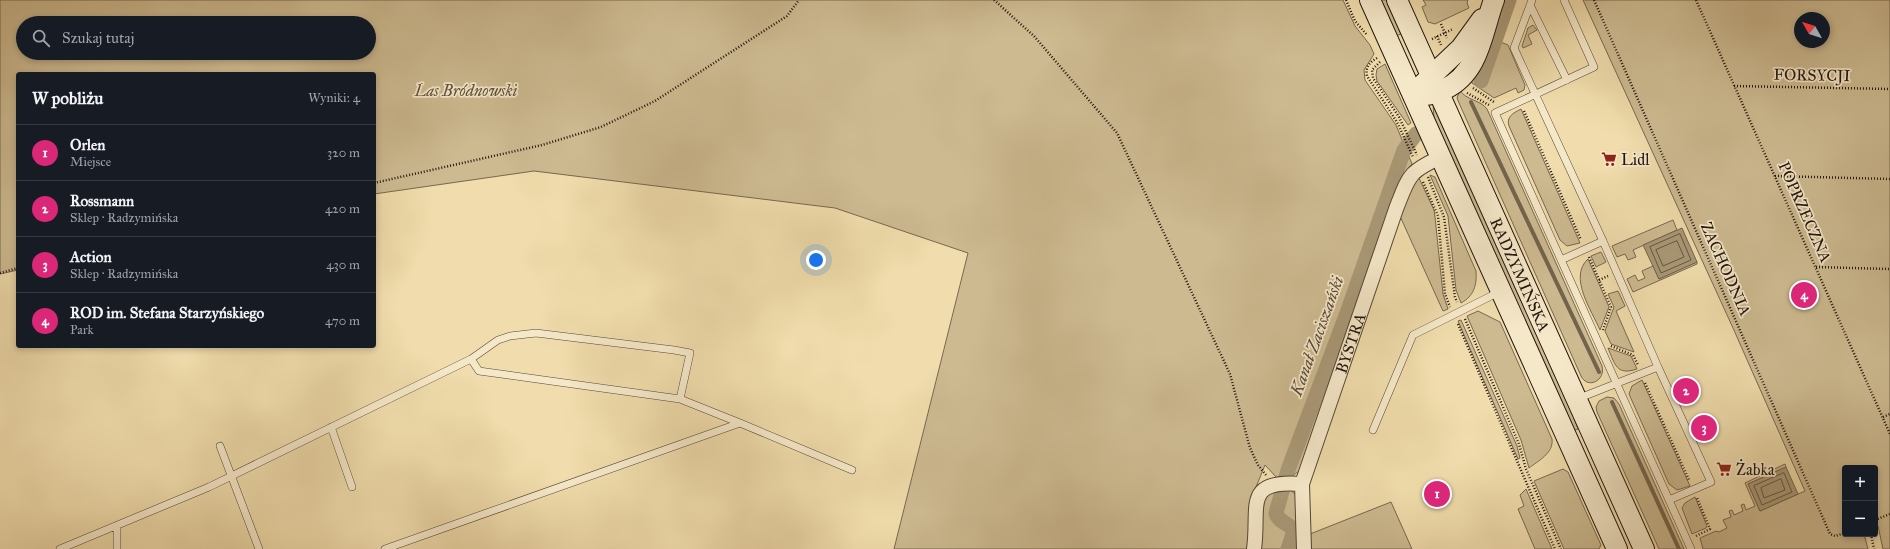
<!DOCTYPE html>
<html lang="pl">
<head>
<meta charset="utf-8">
<style>
  body { margin:0; font-family:"IM FELL Great Primer",serif; background:#20242c; color:#f1f3f6 }
  .controls { position:absolute; right:12px; bottom:12px; display:grid; overflow:hidden; border-radius:4px; box-shadow:0 2px 6px #0003 }
  .controls button { width:36px; height:36px; display:grid; place-items:center; padding:0; border:0; border-bottom:1px solid #363941; background:#171b24; color:#f1f3f6; font:20px sans-serif }
  .compass { position:absolute; left:1794px; top:12px; width:36px; height:36px; border-radius:50%; background:#171b24; box-shadow:0 2px 6px #0003; rotate:309deg }
  .you { position:absolute; left:816px; top:260px; width:14px; height:14px; margin:-10px; border:3px solid #fff; border-radius:50%; background:#1a73e8; box-shadow:0 0 0 6px #1a73e833 }
  .badge { display:grid; place-items:center; width:26px; height:26px; border-radius:50%; background:#db2777; color:#fff; font-size:13px; font-weight:700 }
  .pin { position:absolute; translate:-50% -50%; border:2px solid #fff; box-shadow:0 1px 4px #0006 }
  .list { margin:0; padding:0; list-style:none }
  h2 { display:flex; justify-content:space-between; align-items:center; height:52px; margin:0; padding:0 16px; font-size:17px }
  h2 small { font-size:13px; font-weight:400; color:#9ea1a6 }
  .list li { display:grid; grid-template-columns:26px 1fr auto; gap:12px; align-items:center; box-sizing:border-box; height:56px; padding:0 16px; border-top:1px solid #363941 }
  .list b { display:block; font-size:15px; white-space:nowrap }
  .list p { margin:0; font-size:13px; white-space:nowrap; color:#9ea1a6 }
  .list em { font-size:13px; font-style:normal; color:#9ea1a6 }
  .icon { flex:none; width:22px; height:22px; fill:none; stroke:currentColor; stroke-width:2; stroke-linecap:round; stroke-linejoin:round }
  .map { position:relative; flex:none; width:1890px; height:549px; overflow:hidden }
  .search { position:absolute; background:#171b24; box-shadow:0 2px 6px #0003; left:16px; top:16px; width:360px; height:44px; display:flex; align-items:center; gap:10px; box-sizing:border-box; padding:0 14px; border-radius:22px; color:#9ea1a6; font-size:15px }
  .panel { position:absolute; background:#171b24; box-shadow:0 2px 6px #0003; left:16px; top:72px; width:360px; height:276px; border-radius:4px }
  .map>svg:first-child { display:block }
  .green { fill:#cdba91; stroke:#766850; fill-rule:evenodd }
  .water { fill:#a99876; stroke:#72644c }
  .lines { fill:none; stroke-linecap:round; stroke-linejoin:round }
  .shore { stroke:#645642; stroke-width:1 }
  .stream { stroke:#72644c; stroke-width:4 }
  .canal { stroke:#a99876; stroke-width:15 }
  .lane-casing { stroke:#544736; stroke-width:8 }
  .street-casing { stroke:#544736; stroke-width:16 }
  .secondary-casing { stroke:#20150e; stroke-width:22 }
  .path { stroke:#20150e; stroke-width:2.5; stroke-dasharray:1 2; stroke-linecap:butt }
  .lane { stroke:#f5e8c9; stroke-width:7 }
  .street { stroke:#f5e8c9; stroke-width:14 }
  .secondary { stroke:#f5e8c9; stroke-width:20 }
  .labels { text-anchor:middle; dominant-baseline:central; stroke-width:3.5; stroke-linejoin:round; paint-order:stroke }
  .street-label { font-size:16px; fill:#20150e; stroke:#f5e8c9 }
  .park-label { font-size:16px; font-style:italic; fill:#5d4f3c; stroke:#f5e8c9 }
  .poi-label { font-size:16px; fill:#20150e; stroke:#f5e8c9; text-anchor:start }
  .water-label { font-size:17px; font-style:italic; fill:#574938; stroke:#f5e8c9 }
</style>
</head>
<body>
<div class="map">
<svg width="1890" height="549" viewBox="0 0 1890 549">
  <rect width="100%" height="100%" fill="#f0dcac"/>
  <filter id="stains"><feTurbulence type="fractalNoise" baseFrequency=".005" numOctaves="4"/><feColorMatrix values="0 0 0 0 .2 0 0 0 0 .09 0 0 0 0 .02 0 0 0 .5 -.17"/></filter>
  <radialGradient id="worn" r=".72"><stop offset=".6" stop-color="#630" stop-opacity="0"/><stop offset="1" stop-color="#630" stop-opacity=".3"/></radialGradient>
  <path class="green" d="M0 0H1343L1355 26 1370 45 1374 54 1364 70 1365 80 1396 125 1412 164 1400 182 1299 471 1291 477 1277 478 1265 465 1254 492 1251 549H894L968 253 835 208 534 171 374 194V74H18V270L0 274ZM23 23H369V53H23Z
    M1380 0H1388L1403 33 1396 36Z
    M1423 0H1468L1467 3 1469 8 1435 24 1428 22 1422 7 1426 5Z
    M1501 0H1513L1498 41 1508 45 1525 85 1524 90 1518 93 1516 88 1494 98 1472 83 1470 78Z
    M1583 0H1890V549H1883L1878 526H1875V468H1845V534H1864L1868 549H1703L1700 538 1716 531 1719 532 1727 528 1723 520 1731 517 1729 511 1732 510 1734 515 1743 511 1741 505 1744 504 1746 510 1755 506 1745 483 1785 464 1786 467 1748 484 1760 511 1805 491 1733 328ZM1800 18H1824V42H1800Z
    M1533 25 1537 30 1528 35 1532 44 1523 48 1522 46 1528 28Z
    M1385 64 1411 123 1408 125 1377 81 1376 75 1377 69Z
    M1460 90C1465 100 1481 100 1487 109L1602 366C1606 380 1588 390 1581 376L1459 103 1457 98Z
    M1433 104 1560 381 1578 429 1573 431 1434 119Z
    M1521 109 1580 243 1567 246 1560 240 1509 126C1506 117 1513 113 1521 109Z
    M1430 175 1435 177 1476 271C1477 285 1474 296 1461 303L1456 290 1448 216Z
    M1418 176 1434 210 1435 217 1443 294 1448 309 1443 311 1399 214Z
    M1673 220 1677 230 1633 250 1636 257 1628 260 1625 254 1617 257 1612 246Z
    M1601 252 1606 262 1596 267 1591 256Z
    M1588 259 1609 307 1600 330C1592 311 1568 277 1588 259Z
    M1697 262V264L1633 292 1627 279 1635 275 1638 281 1645 278 1642 271 1653 266 1659 279Z
    M1618 291 1625 306 1616 311 1634 352 1611 344 1605 331 1614 307 1608 294Z
    M1478 311 1500 322 1552 439C1554 453 1538 461 1529 468L1521 440 1467 316Z
    M1461 320 1517 446 1520 458 1518 459 1458 321Z
    M1608 348 1631 356 1637 369C1616 376 1615 364 1608 348Z
    M1642 380 1690 486 1677 490 1669 484 1629 394 1632 386Z
    M1607 397 1614 398 1619 404 1684 549H1659L1597 412 1596 407 1599 401Z
    M1563 469 1568 472 1601 545 1599 549H1564L1534 481Z
    M1280 489 1274 516 1277 521 1291 531 1286 549H1258L1262 497Z
    M1284 489H1289L1296 495 1297 549H1291C1302 517 1290 532 1278 514Z
    M1526 489 1552 549H1535L1518 509 1524 506 1520 495Z
    M1695 497 1707 526 1706 528 1692 534 1682 508 1685 503Z
    M1391 502 1412 549H1309L1310 534Z"/>
  <path class="water" d="M1682 228 1697 262 1659 279 1643 245Z
    M1786 467 1798 494 1760 511 1748 484Z"/>
  <g class="lines">
    <path class="shore" d="M1680 234 1691 260 1661 273 1650 247Z
      M1677 241 1684 257 1663 266 1656 250Z
      M1784 473 1792 492 1762 505 1754 486Z
      M1781 479 1785 490 1764 498 1761 488Z"/>
    <path class="stream" d="M1471 102 1599 372
      M1612 402 1679 549"/>
    <path class="canal" d="M1481 81 1509 0
      M1288 549 1294 531C1289 523 1278 522 1276 513L1288 470 1347 313 1404 150 1416 134"/>
    <g class="lane-casing">
      <path id="lane" d="M1532 0 1514 48 1603 241 1561 260
        M1564 0 1594 67 1495 113 1691 549
        M1530 5 1567 80
        M1603 241 1658 367
        M471 359 498 340 510 336 536 333 674 350 690 353 680 399
        M1577 399 1658 367 1711 482 1669 500
        M331 427 352 487
        M1373 430 1413 335 1499 292
        M220 446 259 549
        M117 526V549
        M60 549 209 487 471 359 479 371 680 399 740 423
        M385 549 740 423 852 470"/>
    </g>
    <g class="street-casing">
      <g id="street">
        <path d="M1254 549C1260 507 1242 479 1302 484"/>
        <path id="s1" d="M1304 549 1302 484 1396 209C1409 176 1408 172 1441 157"/>
      </g>
    </g>
    <g class="secondary-casing">
      <g id="secondary">
        <path d="M1370 0 1617 549"/>
        <path id="s2" d="M1397 0 1644 549"/>
        <path d="M1423 84 1461 48 1482 19"/>
        <path d="M1425 95C1433 95 1439 92 1445 89 1480 72 1482 32 1494 0"/>
      </g>
    </g>
    <path class="path" d="M994 0 1034 36 1117 133 1230 374 1250 448 1258 465 1266 475
      M1346 0 1355 21 1367 35
      M1594 0 1830 534 1835 536 1845 533
      M1696 0 1890 434
      M1441 24 1447 38
      M1437 36 1441 45
      M1432 39 1453 29
      M1377 58C1370 62 1365 67 1367 76L1397 122 1413 157
      M1380 62 1372 70 1373 78 1399 117 1417 155
      M1734 86 1890 89
      M1473 88 1494 102
      M1467 93 1489 105
      M1524 111 1581 240
      M1775 176 1890 179
      M1428 177 1444 217 1455 297 1457 302
      M1423 182 1438 216 1445 294 1450 307
      M374 183 542 145 601 127 655 101 787 16 799 0
      M1589 257 1611 307 1603 330
      M1816 267 1890 269
      M0 273 18 268
      M1599 280 1608 276
      M1465 319 1519 444 1526 469 1561 549
      M1458 324 1555 549
      M1611 346 1633 355 1638 365
      M1645 383 1689 480
      M1883 417 1890 414
      M1875 520 1890 514
      M1871 534 1874 549
      M1696 536 1710 529 1697 498"/>
    <use href="#lane" class="lane"/>
    <use href="#street" class="street"/>
    <use href="#secondary" class="secondary"/>
  </g>
  <defs>
    <g id="supermarket-bare" transform="scale(1.2)"><path d="M-6-5.5h2.5l.6 2H6L4.5 2H-2.5L-4.4-4H-6ZM-1.5 3.2a1.3 1.3 0 1 0 .1 0ZM3 3.2a1.3 1.3 0 1 0 .1 0Z" fill="#8f2418" stroke="#f5e8c9" stroke-width="2.5" paint-order="stroke"/></g>
  </defs>
  <g fill-rule="evenodd">
    <use href="#supermarket-bare" x="1609" y="159"/>
    <use href="#supermarket-bare" x="1724" y="469"/>
  </g>
  <g class="labels">
    <g class="street-label">
      <text transform="translate(1812 75) rotate(1)">FORSYCJI</text>
      <text transform="translate(1805 212) rotate(66)">POPRZECZNA</text>
      <text transform="translate(1726 269) rotate(66)">ZACHODNIA</text>
      <text stroke="none"><textPath href="#s2" startOffset="301">RADZYMIŃSKA</textPath></text>
      <text stroke="none"><textPath href="#s1" startOffset="214">BYSTRA</textPath></text>
    </g>
    <g class="park-label">
      <text x="466" y="90">Las Bródnowski</text>
    </g>
    <g class="poi-label">
      <text x="1621" y="159">Lidl</text>
      <text x="1736" y="469">Żabka</text>
    </g>
    <g class="water-label">
      <text transform="translate(1317 336) rotate(-70)">Kanał Zaciszański</text>
    </g>
  </g>
  <rect width="100%" height="100%" filter="url(#stains)"/>
  <rect width="100%" height="100%" fill="url(#worn)"/>
</svg>
<div class="controls">
<button>+</button>
<button>−</button>
</div>
<svg class="compass" viewBox="-18 -18 36 36"><path d="M0-13l5 13h-10z" fill="#e53935"/><path d="M0 13l5-13h-10z" fill="#9ea1a6"/></svg>
<div class="you"></div>
<div class="pin badge" style="left:1437px;top:494px">1</div>
<div class="pin badge" style="left:1686px;top:391px">2</div>
<div class="pin badge" style="left:1704px;top:428px">3</div>
<div class="pin badge" style="left:1804px;top:295px">4</div>
<div class="search"><svg class="icon" aria-label="search" viewBox="0 0 24 24"><circle cx="10" cy="10" r="6"/><path d="M15 15l6 6"/></svg>Szukaj tutaj</div>
<section class="panel">
<h2>W pobliżu<small>Wyniki: 4</small></h2>
<ul class="list">
<li><span class="badge">1</span><div><b>Orlen</b><p>Miejsce</p></div><em>320 m</em></li>
<li><span class="badge">2</span><div><b>Rossmann</b><p>Sklep · Radzymińska</p></div><em>420 m</em></li>
<li><span class="badge">3</span><div><b>Action</b><p>Sklep · Radzymińska</p></div><em>430 m</em></li>
<li><span class="badge">4</span><div><b>ROD im. Stefana Starzyńskiego</b><p>Park</p></div><em>470 m</em></li>
</ul>
</section>
</div>
</body>
</html>
